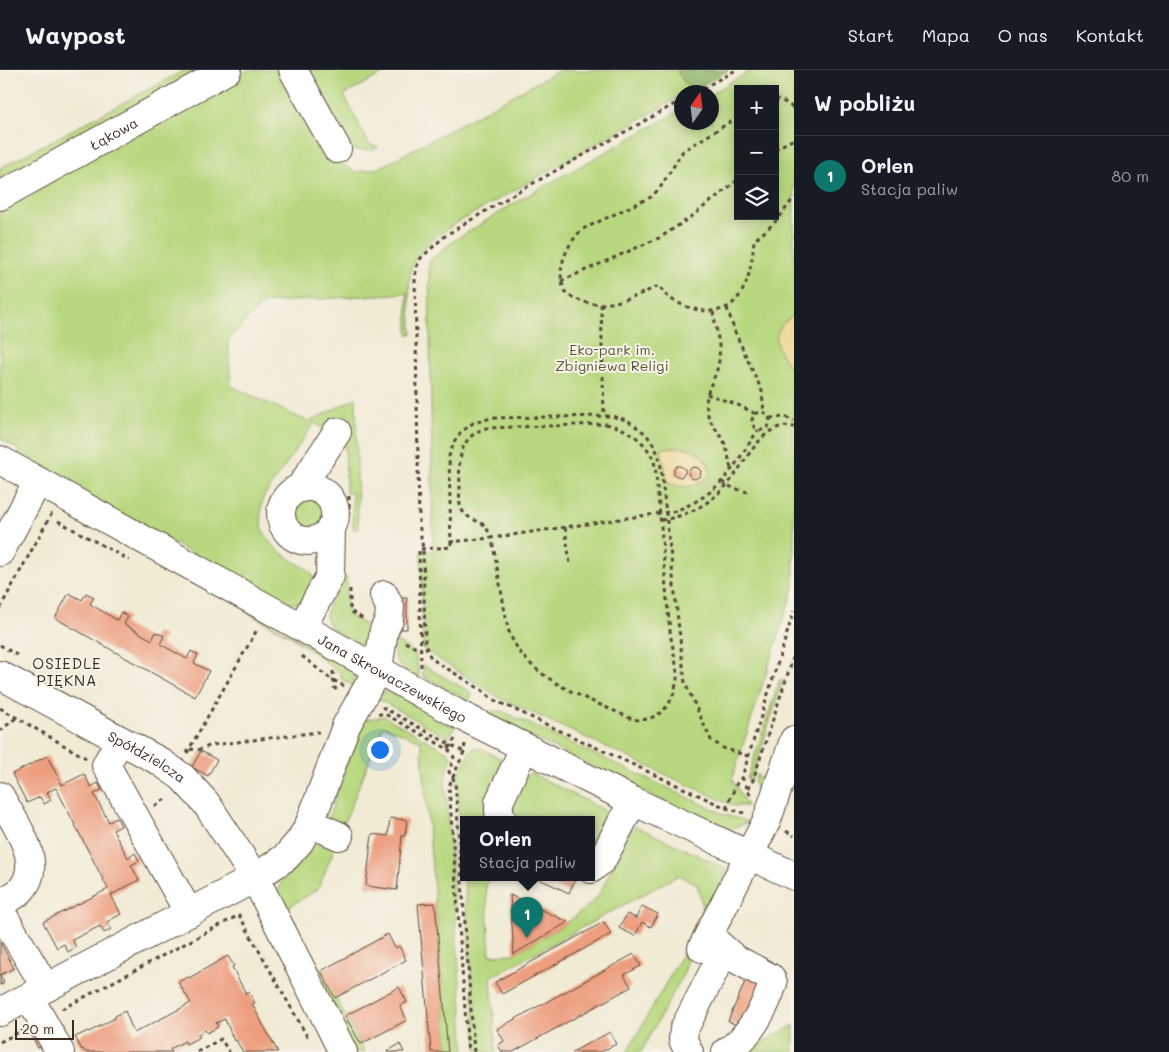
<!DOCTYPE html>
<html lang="pl">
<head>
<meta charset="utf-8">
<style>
  body { margin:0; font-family:Mali,sans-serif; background:#242831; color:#f1f3f6 }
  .controls { position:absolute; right:15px; top:15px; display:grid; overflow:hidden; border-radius:0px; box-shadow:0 2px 12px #0003 }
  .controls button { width:45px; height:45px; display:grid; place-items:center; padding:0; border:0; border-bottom:1px solid #363941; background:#171b24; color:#f1f3f6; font:25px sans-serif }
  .compass { position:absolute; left:674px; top:15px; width:45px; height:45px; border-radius:50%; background:#171b24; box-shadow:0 2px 12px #0003; rotate:14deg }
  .scale { position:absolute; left:15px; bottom:12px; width:59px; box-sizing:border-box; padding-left:5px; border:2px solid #3b2a1e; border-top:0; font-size:14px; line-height:18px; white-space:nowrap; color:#3b2a1e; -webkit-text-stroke:4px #f7f3e8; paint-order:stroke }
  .you { position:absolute; left:379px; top:679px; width:18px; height:18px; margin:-12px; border:4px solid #fff; border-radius:50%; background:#1a73e8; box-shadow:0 0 0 8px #1a73e833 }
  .badge { display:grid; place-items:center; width:32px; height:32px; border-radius:50%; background:#0f766e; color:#fff; font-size:16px; font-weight:700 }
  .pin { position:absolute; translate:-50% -41px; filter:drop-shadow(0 1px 2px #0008) }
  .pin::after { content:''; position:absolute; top:26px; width:18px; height:15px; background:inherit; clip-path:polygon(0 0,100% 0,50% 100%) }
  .popup { position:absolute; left:460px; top:746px; width:135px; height:65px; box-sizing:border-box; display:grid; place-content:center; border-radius:0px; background:#171b24; filter:drop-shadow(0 1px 4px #0005); font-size:16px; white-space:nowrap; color:#9ea1a6 }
  .popup b { font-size:19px; color:#f1f3f6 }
  .popup::after { content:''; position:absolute; left:50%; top:100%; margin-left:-10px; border:10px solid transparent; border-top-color:#171b24 }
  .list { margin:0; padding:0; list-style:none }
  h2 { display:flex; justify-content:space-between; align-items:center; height:65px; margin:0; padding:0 20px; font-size:21px }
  h2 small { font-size:16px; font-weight:400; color:#9ea1a6 }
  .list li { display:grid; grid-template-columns:32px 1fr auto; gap:15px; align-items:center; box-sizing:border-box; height:80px; padding:0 20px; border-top:1px solid #363941 }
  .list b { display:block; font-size:19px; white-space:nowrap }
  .list p { margin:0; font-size:16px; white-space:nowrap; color:#9ea1a6 }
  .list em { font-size:16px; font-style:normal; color:#9ea1a6 }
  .icon { flex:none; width:28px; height:28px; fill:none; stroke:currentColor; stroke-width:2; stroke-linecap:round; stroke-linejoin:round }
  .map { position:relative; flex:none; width:794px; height:982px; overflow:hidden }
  header { display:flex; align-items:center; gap:30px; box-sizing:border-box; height:70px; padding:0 25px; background:#171b24; border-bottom:1px solid #363941 }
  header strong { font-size:24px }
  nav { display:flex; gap:28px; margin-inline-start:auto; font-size:18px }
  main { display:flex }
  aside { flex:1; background:#171b24 }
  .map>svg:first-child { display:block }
  .green { fill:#b8d87f; stroke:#7a814e; fill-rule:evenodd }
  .forest { fill:#92b86e; stroke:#667146 }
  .sand { fill:#eeda9e; stroke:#94825e }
  .building { fill:#ed9e7f }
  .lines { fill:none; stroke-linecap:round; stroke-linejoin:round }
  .minor-casing { stroke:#564739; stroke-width:30 }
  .path { stroke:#564739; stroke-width:3; stroke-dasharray:4 4; stroke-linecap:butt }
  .minor { stroke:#fff; stroke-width:28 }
  .labels { text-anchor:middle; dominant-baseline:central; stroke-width:4; stroke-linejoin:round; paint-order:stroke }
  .street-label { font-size:14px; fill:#3b2a1e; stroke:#f7f3e8 }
  .park-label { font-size:14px; fill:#5a5636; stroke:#f7f3e8 }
  .neighbourhood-label { font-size:15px; letter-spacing:1px; fill:#3b2a1e; stroke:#f7f3e8 }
</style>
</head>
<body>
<header>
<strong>Waypost</strong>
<nav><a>Start</a><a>Mapa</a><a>O nas</a><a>Kontakt</a></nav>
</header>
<main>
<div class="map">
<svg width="794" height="982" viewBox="0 0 794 982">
  <rect width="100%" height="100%" fill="#f7f3e8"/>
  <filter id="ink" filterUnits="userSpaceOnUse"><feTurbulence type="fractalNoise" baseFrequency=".02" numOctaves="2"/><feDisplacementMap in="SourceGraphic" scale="10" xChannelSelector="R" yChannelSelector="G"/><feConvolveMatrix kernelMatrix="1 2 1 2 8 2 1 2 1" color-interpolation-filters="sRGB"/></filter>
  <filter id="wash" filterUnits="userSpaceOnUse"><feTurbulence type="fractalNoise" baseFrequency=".0096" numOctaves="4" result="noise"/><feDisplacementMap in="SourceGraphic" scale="20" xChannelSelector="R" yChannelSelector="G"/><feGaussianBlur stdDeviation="1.12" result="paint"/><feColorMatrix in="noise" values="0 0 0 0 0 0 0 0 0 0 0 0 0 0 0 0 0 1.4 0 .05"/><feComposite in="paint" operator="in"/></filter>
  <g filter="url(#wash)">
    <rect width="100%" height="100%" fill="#f1ebd5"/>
    <path class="green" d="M185 0H207L0 116V98Z
      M248 0H279L337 91 356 102 379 98 560 0H678V3L691 21 682 22 681 26 469 146C451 156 425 172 415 190 405 207 411 245 412 264H408L407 223 263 233 228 270 231 316 309 352 356 328 358 459H353L352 423H346L345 364 326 360 314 353 263 428C256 458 266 474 292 490 301 496 311 499 315 510L301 533 283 534 17 386 20 381 0 368V141Z
      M307 0H389L344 25 369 74 379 77 372 80H354Z
      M752 0H794V517L732 709 747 736H734L500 628 423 579 421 481H433L429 191 452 172 518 131 681 40 682 52H712V23ZM738 19H775V146H738Z
      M291 444a17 17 0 1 1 34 0a17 17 0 1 1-34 0Z
      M343 507 347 508V539L349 545 374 560 369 571 359 575C314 551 322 549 343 507Z
      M248 543H252L353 601 355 606 354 616 341 609 340 603 292 567Z
      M394 570 415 583 419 605 418 609C400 596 391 594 394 570Z
      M423 595 472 623 469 631 423 606Z
      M780 609 783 610 751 711 747 709Z
      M392 621 456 655 448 668 373 626 378 623Z
      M493 641H502L726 745 749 752 730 759 717 757 488 646 490 642Z
      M384 646 448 682 452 688 447 700 445 710 465 982H448L421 671 383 656 341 761 327 752 355 668 364 650Z
      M476 678 482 679 502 689 489 749H463V802L457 712 458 705 471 680Z
      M773 702 761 735 754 712 757 704 759 708Z
      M531 703 608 742C608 754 601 774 591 780V749H545L536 745 534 749H517C514 744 511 740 512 734 512 724 522 707 531 703Z
      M635 756 725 798 727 802 696 864 690 863 703 838 697 814 679 805 491 907 496 982H477L464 807H491L486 814 490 885 514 884 568 852 598 827 627 766Z
      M318 771 336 775 318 819 287 838 365 982H355L278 837V823L281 812 306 787Z
      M684 881 687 891 684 903 641 982H627Z
      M794 955V982H744Z"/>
    <path class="forest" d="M678 0H729L691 21 678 3Z"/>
    <path class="sand" d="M794 245V303C778 279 764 265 794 245Z
      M674 377C680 378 686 377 691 379 702 383 712 394 709 405 697 418 684 419 668 413L661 379Z"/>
    <g id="blocks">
      <path class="building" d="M677 396H680L685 399V403L681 407 674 405V399Z
        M695 397 698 398 701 401 700 406 695 409 691 408 688 403 691 398Z
        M69 523 82 530 86 523 94 527 90 534 117 550 121 542 128 547 124 554 152 570 156 562 164 566 160 574 187 589 191 581 198 585 194 593 209 601 195 627 55 548Z
        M400 528H407V559H400Z
        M201 681 217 690 208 706 192 697Z
        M47 686 62 715 84 704 91 717 98 713 102 720 94 724 109 752 117 748 121 756 113 760 128 788 135 783 139 791 131 795 139 810 111 825 121 844 107 852 111 859 104 863 100 856 72 870 76 877 68 882 64 874 57 878 43 852 108 819 56 718 47 722 51 730 44 734 40 727 27 733 12 704Z
        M390 748 407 750 405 766H402L397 820 366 816 372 764 388 766Z
        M535 807H576L569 823Z
        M510 825 568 852 514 884Z
        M435 833 448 982H431L418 834Z
        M642 836 658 844 651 857 642 852 635 866 619 858 627 844 636 848Z
        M604 852 611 864 502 924 495 912Z
        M388 864 395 878 399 876 406 890 335 928 321 901Z
        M0 872 14 898 0 905 4 913 0 915Z
        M634 884 641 896 624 905 631 917 513 982H502L498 975 504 971 497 959Z
        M228 886 234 896 232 897 246 924 249 922 255 933 252 934 278 982H243L236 970 234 971 225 949 216 953 218 957 207 963 205 960 198 964 200 967 186 974 185 971 170 979 172 982H85L83 979 82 980 75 967 88 961 89 962 115 948V946L125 941 134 963 191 933 178 912 188 907 189 908Z
        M755 889 770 896 743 958 728 951Z
        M399 917 407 932 400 936 407 950 361 974 345 946Z
        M39 962 46 974 38 978 32 966Z
        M610 962 616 974 601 982H572Z
        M400 974 404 982H386Z"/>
    </g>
  </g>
  <g filter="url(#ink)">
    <use href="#blocks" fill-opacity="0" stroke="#564739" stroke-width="1"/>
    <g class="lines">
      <g class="minor-casing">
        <g id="minor">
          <path d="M293 0 337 79"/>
          <path id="s1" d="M0 126 227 0"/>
          <path id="s2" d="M0 390 458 644 633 731 794 806"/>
          <circle cx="308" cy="444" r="27"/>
          <path d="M300 418 337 362"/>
          <path d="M0 482 38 411"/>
          <path d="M302 557 330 506 331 458"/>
          <path id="s3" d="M0 605 159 691 182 707 206 733 255 808 343 982"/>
          <path d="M120 670 106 695 189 843"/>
          <path d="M0 726C14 753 47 793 20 821 15 826 7 829 0 833"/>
          <path d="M502 749 499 742V732L524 678"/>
          <path d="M310 753 339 766"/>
          <path d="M591 799 602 790 633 731"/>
          <path d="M0 840 46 918"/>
          <path d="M702 878 767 750 794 670"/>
          <path d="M29 927 60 982"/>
          <path d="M0 942 255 808 286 787 300 771 310 753 346 656 378 599 384 560 389 550 390 537 384 525"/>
          <path d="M689 982 683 970 684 959 719 891 720 882 717 873 734 888 771 908 773 913C766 937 748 969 726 982"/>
        </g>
      </g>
      <path class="path" d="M696 22 736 0
        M775 29 787 33 794 39
        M682 30 514 124 446 165 421 188 417 196 415 207 419 453 423 479 425 574 428 583 432 589 483 621 492 629 726 738 744 743
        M738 47 683 81 660 118 651 127 583 159C566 174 554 202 566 223 596 245 629 229 659 216 666 228 678 234 691 238 741 253 751 210 754 170 771 158 782 145 794 127
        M775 79 794 69
        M561 211 661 167 691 147 738 110
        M601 234 604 346
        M727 238 735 262 762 321 764 343
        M713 242C716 259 722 279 718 296 714 313 704 320 707 340 708 352 718 360 723 370 728 380 729 390 731 400
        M707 324 738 335 756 344
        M752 351a9 9 0 1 1 18 0a9 9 0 1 1-18 0Z
        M770 348 785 347 794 351
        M606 354C626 358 644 369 653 389 657 399 656 415 658 426 663 471 665 515 670 560 671 573 678 597 677 609 676 614 675 622 672 627 666 643 649 653 632 649 588 628 525 610 508 559L492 469C489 464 488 459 484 455 477 450 466 448 462 440 458 433 460 423 460 416 459 391 457 368 486 358Z
        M722 412 733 418 751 423
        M349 426V443
        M661 450C685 447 708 435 725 417 744 398 761 349 794 357
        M58 451 129 490
        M565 457 570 494
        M450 472 491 468 675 441C722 423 732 399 758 360
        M350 519V541L365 550
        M0 538 52 443
        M405 572 420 580
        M0 575 20 587
        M302 586 328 607 344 616
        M421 597 419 479 451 477 449 386 455 370 460 363 473 353 491 348 611 346 627 350 646 364 655 377 660 390 685 613 711 670 723 678 748 686
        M333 601 334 617 339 623
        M382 637 464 682
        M0 638 86 688
        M378 644H385L448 679 455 669
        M0 661 16 648
        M465 674 464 682 449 716 468 982
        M190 679 198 680 212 675 319 662
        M448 679 454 687 449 702 455 712 474 982
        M187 683 258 558
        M742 707 751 727
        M748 719 752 713 794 585
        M155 736 168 727
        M726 738 737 713 742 707 794 541
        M786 761 794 766
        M62 939 239 845 308 968
        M0 972 23 960
        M197 982 221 969 229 982"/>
      <use href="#minor" class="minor"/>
    </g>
  </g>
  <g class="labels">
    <g class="street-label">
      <text stroke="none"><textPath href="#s1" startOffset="130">Łąkowa</textPath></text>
      <text stroke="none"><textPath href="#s2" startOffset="449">Jana Skrowaczewskiego</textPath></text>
      <text stroke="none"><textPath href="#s3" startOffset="168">Spółdzielcza</textPath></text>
    </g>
    <g class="park-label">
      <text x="612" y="279">Eko-park im.<tspan x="612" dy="16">Zbigniewa Religi</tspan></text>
    </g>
    <g class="neighbourhood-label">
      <text x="67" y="593">OSIEDLE<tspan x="67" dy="17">PIĘKNA</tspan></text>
    </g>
  </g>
</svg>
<div class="controls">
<button>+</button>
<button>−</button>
<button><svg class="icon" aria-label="layers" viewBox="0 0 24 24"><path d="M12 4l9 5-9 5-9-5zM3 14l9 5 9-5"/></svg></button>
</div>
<svg class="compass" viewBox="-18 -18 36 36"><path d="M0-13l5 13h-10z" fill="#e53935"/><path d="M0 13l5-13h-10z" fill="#9ea1a6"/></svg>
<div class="scale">20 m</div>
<div class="you"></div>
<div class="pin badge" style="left:527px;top:868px">1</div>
<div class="popup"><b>Orlen</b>Stacja paliw</div>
</div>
<aside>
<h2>W pobliżu<small></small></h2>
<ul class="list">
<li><span class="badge">1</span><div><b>Orlen</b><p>Stacja paliw</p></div><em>80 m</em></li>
</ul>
</aside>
</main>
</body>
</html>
